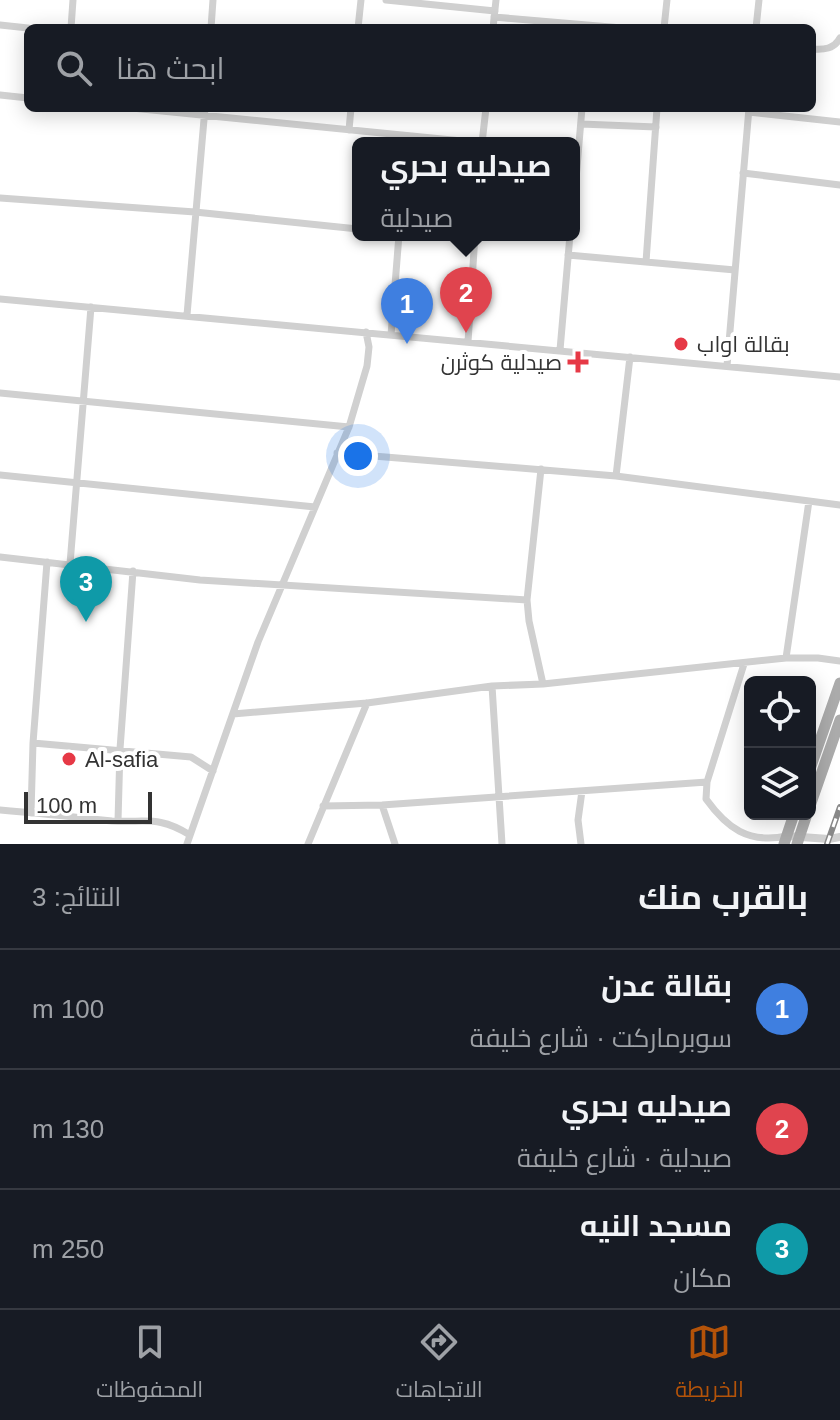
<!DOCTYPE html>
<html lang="ar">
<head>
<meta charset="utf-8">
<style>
  body { margin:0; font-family:Arial,Cairo,sans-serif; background:#242831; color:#f1f3f6; direction:rtl }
  .controls { position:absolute; right:24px; bottom:24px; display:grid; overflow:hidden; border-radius:12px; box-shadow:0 4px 20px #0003 }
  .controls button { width:72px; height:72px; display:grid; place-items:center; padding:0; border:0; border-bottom:2px solid #363941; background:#171b24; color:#f1f3f6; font:40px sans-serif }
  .scale { position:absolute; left:24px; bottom:20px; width:128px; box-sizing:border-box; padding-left:8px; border:4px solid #333; border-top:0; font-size:22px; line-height:28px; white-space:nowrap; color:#333; -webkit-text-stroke:6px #fff; paint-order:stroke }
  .you { position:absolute; left:358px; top:456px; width:28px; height:28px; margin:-20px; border:6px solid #fff; border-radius:50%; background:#1a73e8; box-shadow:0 0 0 12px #1a73e833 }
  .badge { display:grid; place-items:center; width:52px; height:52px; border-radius:50%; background:#b45309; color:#fff; font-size:26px; font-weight:700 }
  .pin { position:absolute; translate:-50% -66px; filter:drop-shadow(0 2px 4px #0008) }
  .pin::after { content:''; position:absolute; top:42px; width:28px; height:24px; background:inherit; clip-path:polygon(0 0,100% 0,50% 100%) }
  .popup { position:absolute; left:352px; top:137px; width:228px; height:104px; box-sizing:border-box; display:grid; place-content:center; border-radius:12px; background:#171b24; filter:drop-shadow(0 2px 6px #0005); font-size:26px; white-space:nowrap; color:#9ea1a6 }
  .popup b { font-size:30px; color:#f1f3f6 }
  .popup::after { content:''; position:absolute; left:50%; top:100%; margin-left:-16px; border:16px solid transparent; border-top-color:#171b24 }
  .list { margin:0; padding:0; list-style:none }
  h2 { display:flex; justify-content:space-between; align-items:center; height:104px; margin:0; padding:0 32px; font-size:34px }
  h2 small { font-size:26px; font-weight:400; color:#9ea1a6 }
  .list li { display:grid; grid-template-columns:52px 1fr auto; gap:24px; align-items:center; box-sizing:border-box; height:120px; padding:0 32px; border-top:2px solid #363941 }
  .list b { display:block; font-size:30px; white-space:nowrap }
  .list p { margin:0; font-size:26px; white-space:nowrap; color:#9ea1a6 }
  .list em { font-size:26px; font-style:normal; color:#9ea1a6 }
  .icon { flex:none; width:44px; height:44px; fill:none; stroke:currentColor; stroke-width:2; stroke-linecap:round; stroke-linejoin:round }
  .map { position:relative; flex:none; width:840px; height:844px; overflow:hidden; direction:ltr }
  .search { position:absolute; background:#171b24; box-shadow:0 4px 20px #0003; left:24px; right:24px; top:24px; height:88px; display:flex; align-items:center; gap:20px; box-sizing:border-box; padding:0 28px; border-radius:12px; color:#9ea1a6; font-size:30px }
  .sheet { height:464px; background:#171b24 }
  nav { display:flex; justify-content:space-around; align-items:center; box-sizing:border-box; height:112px; border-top:2px solid #363941; background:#171b24; font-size:22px; color:#9ea1a6 }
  nav a { display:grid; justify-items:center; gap:4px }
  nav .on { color:#b45309 }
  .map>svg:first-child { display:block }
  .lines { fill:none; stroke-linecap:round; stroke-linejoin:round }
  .minor { stroke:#d0d0d0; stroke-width:7 }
  .tertiary { stroke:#d0d0d0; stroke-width:8 }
  .primary { stroke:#ababab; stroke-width:11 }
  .rail-casing { stroke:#888; stroke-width:6 }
  .rail { stroke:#fff; stroke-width:3; stroke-dasharray:9; stroke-linecap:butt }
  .poi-dot { fill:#e63946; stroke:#fff; stroke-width:3 }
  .labels { text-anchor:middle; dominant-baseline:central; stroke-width:8; stroke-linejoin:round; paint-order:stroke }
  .poi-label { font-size:22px; fill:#333; stroke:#fff; text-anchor:start }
</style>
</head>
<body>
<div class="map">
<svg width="840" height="844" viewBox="0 0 840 844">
  <rect width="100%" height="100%" fill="#fff"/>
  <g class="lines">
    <path class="minor" d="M386 0 495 11
      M494 17 622 28
      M0 25 28 28
      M71 28 73 0
      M211 28 213 0
      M358 28 361 0
      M493 28 496 0
      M664 28 667 0
      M756 28 759 0
      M812 49C824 50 834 49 840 38
      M0 95 28 98
      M132 108 482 143 486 108
      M749 112 840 122
      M581 124 656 127
      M349 130 351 108
      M743 173 840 185
      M0 198 195 212 358 229
      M574 203 582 108
      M568 255 735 270
      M646 262 657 108
      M0 299 840 377
      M187 315 205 108
      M391 335 399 235
      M468 342 475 235
      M560 350 570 235
      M727 366 749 108
      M0 393 349 427
      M337 453 616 476 840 505
      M0 475 315 507
      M616 476 630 357
      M0 557 200 580 527 600 529 621 543 684 786 658H818L840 661
      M70 564 91 307
      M527 600 541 469
      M786 658 809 501
      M492 686 502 844
      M233 714 367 703 492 686 543 684
      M33 743 191 757 213 771
      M707 782 744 664
      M382 805 395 844
      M323 806 382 805 707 782 706 799C727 828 748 844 787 836
      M0 810C37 813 75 817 112 821 146 823 158 815 190 835
      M31 813 33 743 47 562
      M118 821 120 749 133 571
      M187 844 258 642 349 427 367 366 369 347 366 332
      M308 844 367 703
      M581 844 578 820 582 791"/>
    <path class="tertiary" d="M787 836 829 839 840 837"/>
    <path class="primary" d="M810 769 840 683
      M810 806 840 720
      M784 844 794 814
      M797 844 807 814"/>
    <g class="rail-casing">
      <path id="rail" d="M827 844 840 807"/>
    </g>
    <use href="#rail" class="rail"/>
  </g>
  <g class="poi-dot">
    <circle cx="681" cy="344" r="8"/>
    <path d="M574 350h8v8h8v8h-8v8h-8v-8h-8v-8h8z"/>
    <circle cx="69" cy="759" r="8"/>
  </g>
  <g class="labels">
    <g class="poi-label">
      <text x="697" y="344">بقالة اواب</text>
      <text x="562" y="362" text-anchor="end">صيدلية كوثرن</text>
      <text x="85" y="759">Al-safia</text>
    </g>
  </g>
</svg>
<div class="controls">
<button><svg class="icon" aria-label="locate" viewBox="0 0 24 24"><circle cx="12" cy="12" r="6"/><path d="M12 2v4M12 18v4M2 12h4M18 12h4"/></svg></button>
<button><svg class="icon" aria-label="layers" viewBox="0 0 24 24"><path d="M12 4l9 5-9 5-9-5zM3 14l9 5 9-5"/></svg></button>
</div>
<div class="scale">100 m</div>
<div class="you"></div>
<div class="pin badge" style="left:407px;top:344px;background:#3f7fe0">1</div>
<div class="pin badge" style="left:466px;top:333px;background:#e0444e">2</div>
<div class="popup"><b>صيدليه بحري</b>صيدلية</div>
<div class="pin badge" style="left:86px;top:622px;background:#0f9aa8">3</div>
<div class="search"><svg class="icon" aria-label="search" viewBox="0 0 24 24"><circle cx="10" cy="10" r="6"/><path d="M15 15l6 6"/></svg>ابحث هنا</div>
</div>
<section class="sheet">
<h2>بالقرب منك<small>النتائج: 3</small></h2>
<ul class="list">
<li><span class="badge" style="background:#3f7fe0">1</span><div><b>بقالة عدن</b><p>سوبرماركت · شارع خليفة</p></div><em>100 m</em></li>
<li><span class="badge" style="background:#e0444e">2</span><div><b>صيدليه بحري</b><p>صيدلية · شارع خليفة</p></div><em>130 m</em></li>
<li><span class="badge" style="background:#0f9aa8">3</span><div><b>مسجد النيه</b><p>مكان</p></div><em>250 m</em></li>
</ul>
</section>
<nav>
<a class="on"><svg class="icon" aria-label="map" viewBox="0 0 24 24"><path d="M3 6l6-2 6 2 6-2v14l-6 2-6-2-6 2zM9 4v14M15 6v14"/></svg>الخريطة</a>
<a><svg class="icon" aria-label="directions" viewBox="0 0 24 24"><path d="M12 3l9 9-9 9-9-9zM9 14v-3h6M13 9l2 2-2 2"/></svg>الاتجاهات</a>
<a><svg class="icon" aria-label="saved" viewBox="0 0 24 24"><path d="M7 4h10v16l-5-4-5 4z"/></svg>المحفوظات</a>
</nav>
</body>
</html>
